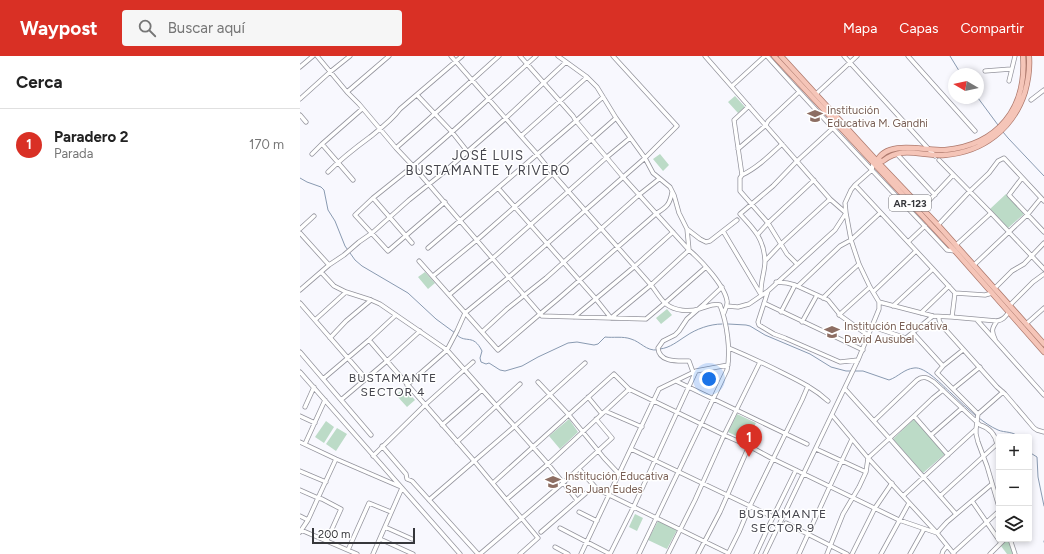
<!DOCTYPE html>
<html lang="es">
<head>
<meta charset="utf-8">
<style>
  body { margin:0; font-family:Figtree,sans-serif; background:#f6f6f6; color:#222 }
  .controls { position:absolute; right:12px; bottom:12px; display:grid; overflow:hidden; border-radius:4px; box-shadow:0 2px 6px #0003 }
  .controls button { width:36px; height:36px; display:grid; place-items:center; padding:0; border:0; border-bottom:1px solid #e0e0e0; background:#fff; color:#222; font:20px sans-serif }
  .compass { position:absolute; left:648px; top:12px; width:36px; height:36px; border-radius:50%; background:#fff; box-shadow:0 2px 6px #0003; rotate:279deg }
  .scale { position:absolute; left:12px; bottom:10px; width:103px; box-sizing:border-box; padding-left:4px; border:2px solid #36373b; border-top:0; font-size:11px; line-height:14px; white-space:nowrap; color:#36373b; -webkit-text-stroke:3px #fff; paint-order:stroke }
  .you { position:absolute; left:409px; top:323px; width:14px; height:14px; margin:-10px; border:3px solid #fff; border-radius:50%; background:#1a73e8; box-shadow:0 0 0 6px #1a73e833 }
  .badge { display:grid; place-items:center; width:26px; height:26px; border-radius:50%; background:#d93025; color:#fff; font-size:13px; font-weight:700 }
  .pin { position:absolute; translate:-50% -33px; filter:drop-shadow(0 1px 2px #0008) }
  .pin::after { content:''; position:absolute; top:21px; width:14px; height:12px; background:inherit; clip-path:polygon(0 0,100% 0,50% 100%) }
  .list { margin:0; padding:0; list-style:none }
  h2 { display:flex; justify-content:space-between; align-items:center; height:52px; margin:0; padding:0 16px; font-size:17px }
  h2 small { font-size:13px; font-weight:400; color:#767676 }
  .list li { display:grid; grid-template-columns:26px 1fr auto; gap:12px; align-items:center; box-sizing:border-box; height:72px; padding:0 16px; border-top:1px solid #e0e0e0 }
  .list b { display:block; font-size:15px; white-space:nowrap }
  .list p { margin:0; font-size:13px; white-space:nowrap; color:#767676 }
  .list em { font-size:13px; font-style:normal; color:#767676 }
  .icon { flex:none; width:22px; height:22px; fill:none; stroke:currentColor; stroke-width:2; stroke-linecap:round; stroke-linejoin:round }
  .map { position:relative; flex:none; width:744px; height:498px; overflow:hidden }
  header { display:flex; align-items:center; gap:24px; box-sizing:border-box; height:56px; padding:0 20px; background:#d93025; color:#fff }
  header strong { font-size:19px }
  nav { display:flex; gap:22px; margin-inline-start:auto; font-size:14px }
  .search { width:280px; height:36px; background:#f6f6f6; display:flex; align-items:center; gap:10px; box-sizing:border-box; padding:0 14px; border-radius:4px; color:#767676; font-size:15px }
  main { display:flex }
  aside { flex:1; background:#fff }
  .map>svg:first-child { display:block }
  .green { fill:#bcdbc7 }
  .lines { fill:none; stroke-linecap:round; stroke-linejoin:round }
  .stream { stroke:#899ab1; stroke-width:1 }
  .minor-casing { stroke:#94949d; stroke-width:5 }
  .major-casing { stroke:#ae7a6e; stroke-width:6 }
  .minor { stroke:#fff; stroke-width:3.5 }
  .major { stroke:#f5c5b8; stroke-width:4.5 }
  .labels { text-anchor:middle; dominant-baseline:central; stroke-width:3; stroke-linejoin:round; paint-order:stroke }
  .shield { fill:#fff; stroke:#727376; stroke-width:1 }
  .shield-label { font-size:10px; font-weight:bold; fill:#36373b }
  .education-label { font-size:11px; fill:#785e54; stroke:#fff; text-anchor:start }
  .neighbourhood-label { font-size:12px; letter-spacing:1px; fill:#45454d; stroke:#fff }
  .quarter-label { font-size:13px; letter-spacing:1px; fill:#45454d; stroke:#fff }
</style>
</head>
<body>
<header>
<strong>Waypost</strong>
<div class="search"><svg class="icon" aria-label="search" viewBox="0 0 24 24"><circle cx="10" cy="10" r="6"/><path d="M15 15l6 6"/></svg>Buscar aquí</div>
<nav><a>Mapa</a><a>Capas</a><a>Compartir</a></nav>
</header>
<main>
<aside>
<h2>Cerca<small></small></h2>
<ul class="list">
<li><span class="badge">1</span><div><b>Paradero 2</b><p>Parada</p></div><em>170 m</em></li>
</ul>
</aside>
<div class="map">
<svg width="744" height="498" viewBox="0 0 744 498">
  <rect width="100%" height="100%" fill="#f8f8fe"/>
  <path class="green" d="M435 40 445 51 438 57 428 46Z
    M360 98 369 109 363 115 353 103Z
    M706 138 724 158 708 172 690 153Z
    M125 216 135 227 128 233 118 221Z
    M367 253 372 259 361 268 356 262Z
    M104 332 115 344 107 351 96 339Z
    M437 358 456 367 446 385 428 376Z
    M269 363 278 376 260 393 249 380Z
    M614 363 645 398 623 417 593 383Z
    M26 365 34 371 24 387 15 381Z
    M37 372 47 378 36 395 26 388Z
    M335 458 343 462 337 475 329 471Z
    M358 465 377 474 367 493 348 484Z
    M707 483H708L713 498H707L701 490Z"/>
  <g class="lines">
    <path class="stream" d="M650 0 661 18
      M678 42 698 69
      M703 76 708 82 744 120
      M0 122 7 126 21 131 24 134 28 154 35 165 45 190 55 204 62 210 108 237 136 263 155 277
      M428 268 446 269 450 270 465 279 510 298 531 311 546 315H551
      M157 279C166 288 173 277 182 295L180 302 181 306 186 308 189 307 200 314 205 315 222 310 238 301 268 287 277 286 294 289 298 288 305 281C313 282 323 280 331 283 341 286 346 295 357 294
      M360 293C370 292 378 285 386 280 396 273 410 268 422 268
      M554 315H563L589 324C598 321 604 313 614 312 625 310 643 330 651 337 659 345 668 353 676 360
      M679 362C684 366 691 371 698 374 705 377 714 375 718 381
      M729 396 737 401 738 421 744 450
      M744 485V486"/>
    <g class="minor-casing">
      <path id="minor" d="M17 0 47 36 59 48 96 92 113 110 242 260 346 263 365 247 406 211
        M151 0 221 80 237 98 253 118 351 229C356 235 360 243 366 248 375 255 389 256 399 253 407 251 413 247 420 249 427 267 431 295 427 314L339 498
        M220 0 273 60 276 65 323 121 389 194C401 204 425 230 427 245 428 249 425 253 424 257
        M405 0 530 143 546 157 535 174 468 235 449 248 438 251 427 250
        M467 0C526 66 587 130 647 194L655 195
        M544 0 635 100
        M608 0 675 75
        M0 11 13 0
        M685 15 711 13
        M709 25 715 0
        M432 30 465 0
        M47 36 89 0
        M516 38 557 0
        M117 39 152 76 167 95
        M0 43 30 16 50 0
        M731 44 744 34
        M449 50 434 64 442 119 440 122V135L468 167 487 198 497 208
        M0 59 6 66
        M221 80 287 21
        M22 88 53 124
        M96 92 120 71 199 0
        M438 93 466 69 468 65 499 36
        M12 98 22 88 62 53
        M597 98 635 139
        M639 104 691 157 744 213
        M28 116C41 103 55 92 70 81 80 73 92 64 100 53L162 0
        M442 119C457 112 470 99 482 88
        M722 122 709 139 744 176
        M555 129 633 213 655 237 652 261 697 265C703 264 705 261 709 256
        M198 132 295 242 311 262 351 229 389 194 387 173 379 157 374 139 370 131 353 117 345 102 316 62 297 31 287 21 258 0
        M73 142 112 187
        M145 146 88 195 55 159 73 142 113 110 152 76 236 0
        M622 152 653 119
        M638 169 669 136 689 117 698 105 704 102 744 145
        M0 173 14 160
        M387 173 400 183 406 186 410 185 437 164
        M423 175 460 237
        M0 177 29 209
        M458 178 468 167 514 124
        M608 186 625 170
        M656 189 691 157
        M128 192 276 65 303 41
        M119 205 198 294 240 258 258 243 357 157C367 151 370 148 372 136
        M465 205 481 188 530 143
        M674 209 728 158 741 142
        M21 216 34 230 46 236 71 244 80 248 147 294 248 408 277 444
        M133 220 177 184 316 62
        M476 226 487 227 495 229 528 244 541 260 569 280
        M498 230 540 190 551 184 580 157
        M695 232 712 215 724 208 744 187
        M0 234 29 209 44 199 59 186 72 177 109 144 143 117 206 62 266 6
        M468 235 458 266 459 269 474 278 485 282 540 306 558 304
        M573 236 616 195
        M655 237 685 239 692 237
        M149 239 193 202 307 101 330 82
        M461 239C460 226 465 216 465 205 464 183 454 173 440 158L473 130 497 105 533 72
        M523 242 538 227 559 208
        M579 246 633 260 652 261
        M0 247 66 323
        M464 247 563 294
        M710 249 733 226 744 218
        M593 250 633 213
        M481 256 495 229
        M621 257 649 230
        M539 259 570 231
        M274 261 334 211 373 176
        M639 261C638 266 642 269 645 273L697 331 705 338 734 372 737 374 744 376
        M15 264 46 236
        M677 264 744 339
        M502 266 517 239
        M726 268 744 252
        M573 271 606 282 633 260
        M182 276 207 253 246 222 340 138 359 123
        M613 277 643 310 663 294
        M30 282 46 265 71 244
        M695 283C691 275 692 272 697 265
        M69 284 87 305 175 406 238 482 220 498
        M429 292C448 300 467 309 485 318 501 326 515 333 528 345
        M0 296 71 379
        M643 310 637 317 653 333
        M0 316 160 498
        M393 316 389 305C379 305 359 307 358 292L363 285 375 279 379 275 387 263 403 249 422 231
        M23 323 69 284 96 259
        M376 325 507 388
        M238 326 269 359 304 402 319 418
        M107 329 147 294 157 275 165 257 209 221 345 102 377 70 313 0
        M545 333 590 383 656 458
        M288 341 302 358
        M41 344 87 305 120 275
        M5 351 14 331
        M305 355 342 371
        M678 358 653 333 680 311
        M532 359 568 402 637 477 654 498
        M0 360 15 367
        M614 360 633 342 643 334
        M574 365 617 324C623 319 628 322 634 326L680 369C690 372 695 378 697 388L640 440
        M142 369 182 334
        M631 379 662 352
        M0 386 36 403 101 431
        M157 386 220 328
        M5 388 25 344
        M82 390 106 418 107 423 112 425 178 498
        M331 393 473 461
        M516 393 566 416
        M73 400 125 349 173 306
        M279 413 297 433 428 497
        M0 415 26 426
        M193 427 314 318 329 333 424 379 449 390 473 403 599 464 637 477
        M0 434 18 442 22 443 41 453 27 484
        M603 440 676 373
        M207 443 248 408 329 333
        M129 444 215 370 285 307
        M672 445 701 487
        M699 451 687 410 678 386 676 378V373L678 358 703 336
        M279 456 297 465
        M0 460 8 464
        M486 467 547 498
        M85 471 112 483
        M260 472 310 498
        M1 474 57 498
        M0 476 8 464 18 442 36 403
        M241 476 286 437
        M637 477 647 466 692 428
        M80 483 113 498
        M710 483 715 498
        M255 491 268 498
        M48 494 69 447 91 456
        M653 497 699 455
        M73 498 102 432
        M180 498 263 427 312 382 296 363
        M281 498 359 333 396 315 428 309
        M310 498 334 450 396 315
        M368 498 395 444 424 379 460 306
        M398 498 420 456 449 390
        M428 498 439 476 450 450 502 344 508 330
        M456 498 473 461 496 414
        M465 498 558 304 577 258 579 253V246L570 231 559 208 551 184 546 157 545 147 551 134 555 129 572 114 573 108
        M499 498 530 430 552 383
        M527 498 543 458 559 431 566 416 568 402 614 360 648 399
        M552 498 575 452 592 427
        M581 498 609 447
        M610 498 624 473
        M642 498 643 495 647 490
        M690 498 705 483"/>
    </g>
    <g class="major-casing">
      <path id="major" d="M474 0 655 195 744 296
        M481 0 577 105 638 169 744 288
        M723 0C727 52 698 89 645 94 626 95 587 83 577 105H583C603 89 622 101 645 99 683 96 713 73 725 36 728 25 730 12 729 0"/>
    </g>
    <use href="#minor" class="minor"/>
    <use href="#major" class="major"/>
  </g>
  <defs>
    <g id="school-bare" transform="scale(1.2)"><path d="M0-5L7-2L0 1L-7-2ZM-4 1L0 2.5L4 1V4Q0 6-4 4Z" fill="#8d6e63" stroke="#fff" stroke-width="2.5" paint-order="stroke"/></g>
  </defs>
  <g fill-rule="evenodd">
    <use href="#school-bare" x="515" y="60"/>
    <use href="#school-bare" x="532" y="276"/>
    <use href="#school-bare" x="253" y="426"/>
  </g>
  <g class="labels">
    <rect class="shield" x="589" y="139" width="42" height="16" rx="3"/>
    <g class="shield-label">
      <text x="610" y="147">AR-123</text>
    </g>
    <g class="education-label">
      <text x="527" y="54">Institución<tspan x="527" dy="13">Educativa M. Gandhi</tspan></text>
      <text x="544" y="270">Institución Educativa<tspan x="544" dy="13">David Ausubel</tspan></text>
      <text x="265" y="420">Institución Educativa<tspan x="265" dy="13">San Juan Eudes</tspan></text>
    </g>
    <g class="neighbourhood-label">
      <text x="93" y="322">BUSTAMANTE<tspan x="93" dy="14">SECTOR 4</tspan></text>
      <text x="483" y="458">BUSTAMANTE<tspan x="483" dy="14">SECTOR 9</tspan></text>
    </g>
    <g class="quarter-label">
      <text x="188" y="99">JOSÉ LUIS<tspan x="188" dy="15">BUSTAMANTE Y RIVERO</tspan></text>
    </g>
  </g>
</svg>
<div class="controls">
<button>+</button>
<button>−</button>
<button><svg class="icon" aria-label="layers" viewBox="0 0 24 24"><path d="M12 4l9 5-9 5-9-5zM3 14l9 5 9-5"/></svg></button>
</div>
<svg class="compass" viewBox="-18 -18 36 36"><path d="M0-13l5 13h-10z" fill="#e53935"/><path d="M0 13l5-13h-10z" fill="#767676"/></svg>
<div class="scale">200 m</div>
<div class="you"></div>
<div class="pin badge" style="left:449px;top:401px">1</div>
</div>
</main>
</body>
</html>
